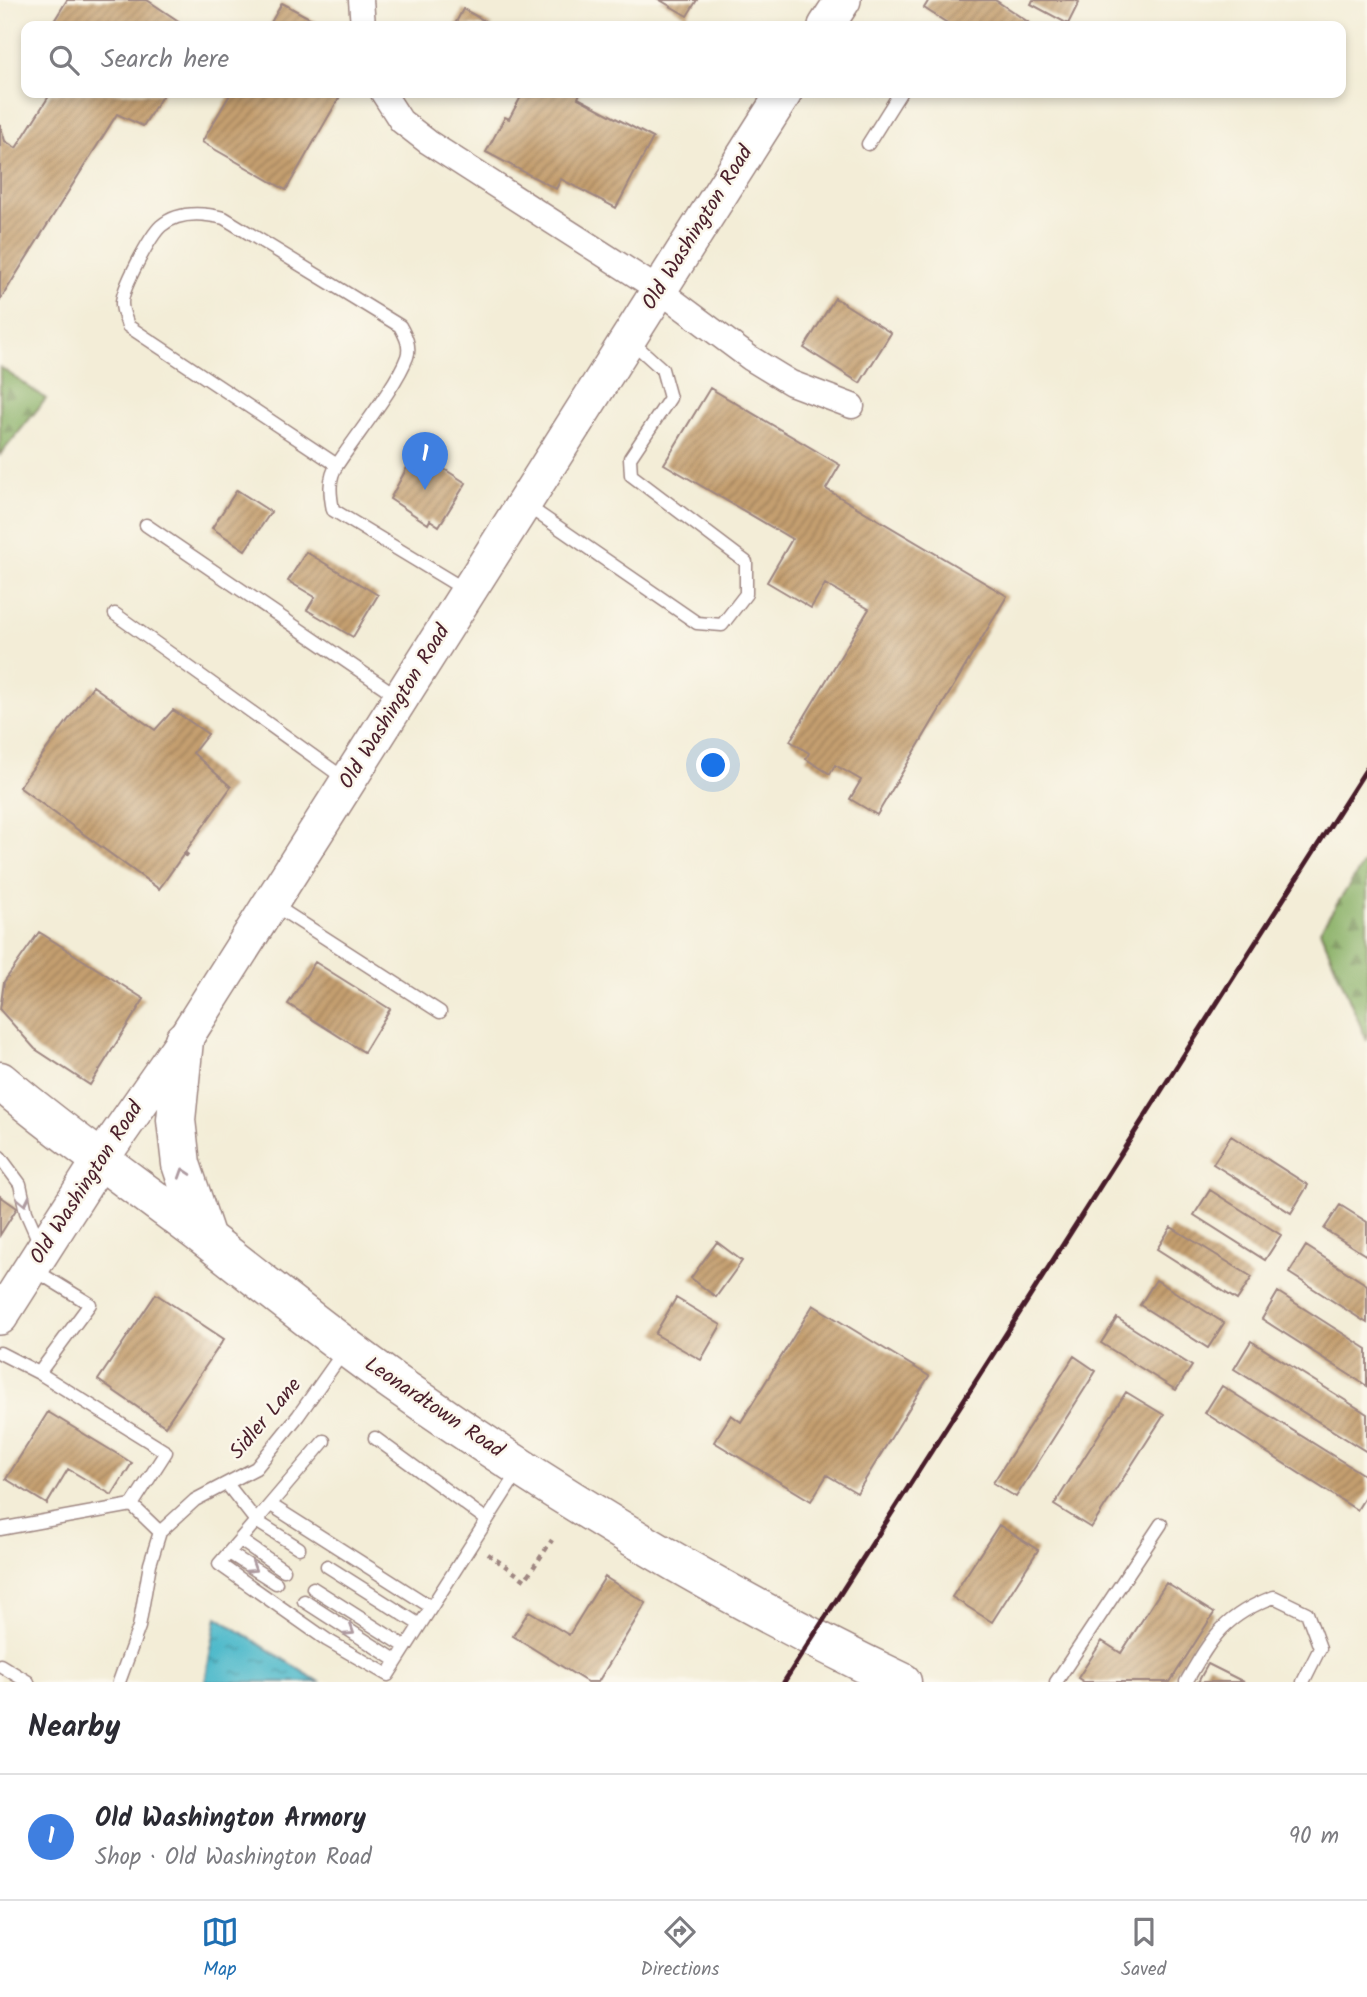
<!DOCTYPE html>
<html lang="en">
<head>
<meta charset="utf-8">
<style>
  body { margin:0; font-family:Kalam,sans-serif; background:#f2f2f3; color:#2b2b33 }
  .you { position:absolute; left:714px; top:766px; width:24px; height:24px; margin:-18px; border:5px solid #fff; border-radius:50%; background:#1a73e8; box-shadow:0 0 0 10px #1a73e833 }
  .badge { display:grid; place-items:center; width:46px; height:46px; border-radius:50%; background:#1f6fb2; color:#fff; font-size:23px; font-weight:700 }
  .pin { position:absolute; translate:-50% -58px; filter:drop-shadow(0 2px 4px #0008) }
  .pin::after { content:''; position:absolute; top:37px; width:24px; height:21px; background:inherit; clip-path:polygon(0 0,100% 0,50% 100%) }
  .list { margin:0; padding:0; list-style:none }
  h2 { display:flex; justify-content:space-between; align-items:center; height:91px; margin:0; padding:0 28px; font-size:30px }
  h2 small { font-size:23px; font-weight:400; color:#7c7c81 }
  .list li { display:grid; grid-template-columns:46px 1fr auto; gap:21px; align-items:center; box-sizing:border-box; height:126px; padding:0 28px; border-top:2px solid #e1e1e2 }
  .list b { display:block; font-size:26px; white-space:nowrap }
  .list p { margin:0; font-size:23px; white-space:nowrap; color:#7c7c81 }
  .list em { font-size:23px; font-style:normal; color:#7c7c81 }
  .icon { flex:none; width:38px; height:38px; fill:none; stroke:currentColor; stroke-width:2; stroke-linecap:round; stroke-linejoin:round }
  .map { position:relative; flex:none; width:1367px; height:1682px; overflow:hidden }
  .search { position:absolute; background:#fff; box-shadow:0 4px 10px #0003; left:21px; right:21px; top:21px; height:77px; display:flex; align-items:center; gap:18px; box-sizing:border-box; padding:0 24px; border-radius:14px; color:#7c7c81; font-size:26px }
  .sheet { height:217px; background:#fff }
  nav { display:flex; justify-content:space-around; align-items:center; box-sizing:border-box; height:98px; border-top:2px solid #e1e1e2; background:#fff; font-size:19px; color:#7c7c81 }
  nav a { display:grid; justify-items:center; gap:4px }
  nav .on { color:#1f6fb2 }
  .map>svg:first-child { display:block }
  .forest { fill:url(#forest-firs); stroke:#6a6849; stroke-width:2 }
  .water { fill:url(#water-ripples); stroke:#4c6c7b; stroke-width:2 }
  .building { fill:url(#building-hatch) }
  .lines { fill:none; stroke-linecap:round; stroke-linejoin:round }
  .service-casing { stroke:#9e8681; stroke-width:15 }
  .minor-casing { stroke:#9e8681; stroke-width:27 }
  .secondary-casing { stroke:#9e8681; stroke-width:38 }
  .trunk-casing { stroke:#9e8681; stroke-width:41 }
  .path { stroke:#9e8681; stroke-width:4.5; stroke-dasharray:5 5; stroke-linecap:butt }
  .service { stroke:#fff; stroke-width:12 }
  .minor { stroke:#fff; stroke-width:24 }
  .secondary { stroke:#fff; stroke-width:35 }
  .trunk { stroke:#fff; stroke-width:38 }
  .rail { stroke:#4a1f2b; stroke-width:5 }
  .oneway { stroke:#ae9aa0 }
  .labels { text-anchor:middle; dominant-baseline:central; stroke-width:5; stroke-linejoin:round; paint-order:stroke }
  .street-label { font-size:21px; fill:#4a1f2b; stroke:#fbf7ec }
</style>
</head>
<body>
<div class="map">
<svg width="1367" height="1682" viewBox="0 0 1367 1682">
  <defs>
    <pattern id="forest-firs" width="22" height="20" patternUnits="userSpaceOnUse" patternTransform="scale(1.75)"><rect width="22" height="20" fill="#8ab167"/><path d="M5 1l3.5 6h-7zM16 11l3.5 6h-7z" fill="#738f55"/></pattern>
    <pattern id="water-ripples" width="26" height="14" patternUnits="userSpaceOnUse" patternTransform="scale(1.75)"><rect width="26" height="14" fill="#4fbacb"/><path d="M2 4q2-2 4 0t4 0M15 11q2-2 4 0t4 0" fill="none" stroke="#4497a5"/></pattern>
    <pattern id="building-hatch" width="6" height="6" patternUnits="userSpaceOnUse" patternTransform="scale(1.75)"><rect width="6" height="6" fill="#c49f70"/><path d="M-1 1l2-2M0 6l6-6M5 7l2-2" fill="none" stroke="#a1815c"/></pattern>
  </defs>
  <rect width="100%" height="100%" fill="#fbf7ec"/>
  <filter id="ink" filterUnits="userSpaceOnUse"><feTurbulence type="fractalNoise" baseFrequency=".0143" numOctaves="2"/><feDisplacementMap in="SourceGraphic" scale="14" xChannelSelector="R" yChannelSelector="G"/><feConvolveMatrix kernelMatrix="1 2 1 2 8 2 1 2 1" color-interpolation-filters="sRGB"/></filter>
  <filter id="wash" filterUnits="userSpaceOnUse"><feTurbulence type="fractalNoise" baseFrequency=".00686" numOctaves="4" result="noise"/><feDisplacementMap in="SourceGraphic" scale="28" xChannelSelector="R" yChannelSelector="G"/><feGaussianBlur stdDeviation="1.57" result="paint"/><feColorMatrix in="noise" values="0 0 0 0 0 0 0 0 0 0 0 0 0 0 0 0 0 1.4 0 .05"/><feComposite in="paint" operator="in"/></filter>
  <g filter="url(#wash)">
    <rect width="100%" height="100%" fill="#f3edd7"/>
    <path class="forest" d="M0 367 46 399 0 455Z
      M1367 858V1041L1320 930Z"/>
    <path class="water" d="M217 1617 319 1682H205Z"/>
    <g id="blocks">
      <path class="building" d="M67 0H147L186 26H51Z
        M660 0H697L687 16Z
        M929 0H995L1028 22 1025 26H952L924 8Z
        M1033 0H1075L1079 2 1068 24 1031 4Z
        M282 3 324 26H269Z
        M463 9 494 26H454Z
        M51 93H164L143 126 117 114 0 300V124L5 141 16 148Z
        M231 93H342L286 190 202 142Z
        M523 93H580L578 98 653 138 616 208 561 179 556 189 486 152 505 117 509 119Z
        M835 298 891 333 860 383 804 348Z
        M710 388 840 465 826 489 1007 596 877 815 850 799 861 780 835 765 830 774 806 759 809 753 790 741 869 609 825 584 811 608 767 582 792 539 664 464Z
        M416 451 466 483 439 526 430 520 428 524 390 499Z
        M237 490 271 512 245 550 212 528Z
        M306 552 378 595 353 637 307 610 315 597 288 581Z
        M93 686 155 730 173 710 208 734 193 753 231 787 159 889 19 787Z
        M39 932 144 999 90 1085 35 1049 0 1010 4 982Z
        M315 962 390 1009 364 1052 288 1004Z
        M1231 1136 1308 1185 1291 1213 1213 1164Z
        M1210 1190 1281 1235 1265 1260 1194 1215Z
        M0 1196 17 1208 0 1235Z
        M1340 1205 1367 1222V1256L1324 1229Z
        M1171 1227 1252 1277 1237 1300 1157 1249Z
        M717 1242 742 1261 716 1297 691 1278Z
        M1306 1246 1367 1285V1323L1289 1273Z
        M1156 1280 1224 1323 1208 1348 1140 1305Z
        M1278 1292 1367 1349V1386L1262 1319Z
        M156 1294 224 1339 165 1426 98 1380Z
        M676 1298 721 1325 701 1360 655 1334Z
        M813 1305 929 1376 857 1493 827 1475 811 1501 714 1442 731 1415 741 1422Z
        M1117 1318 1192 1366 1176 1390 1101 1343Z
        M1251 1341 1367 1414V1452L1234 1369Z
        M1074 1356 1096 1371 1016 1497 993 1483Z
        M1222 1386 1367 1477V1494L1357 1510 1205 1413Z
        M1126 1392 1164 1415 1091 1528 1054 1505Z
        M48 1412 132 1463 112 1495 68 1469 47 1504 6 1479Z
        M999 1525 1038 1550 992 1622 952 1597Z
        M605 1577 646 1603 598 1682H587L513 1636 529 1611 569 1635Z
        M1166 1583 1214 1613 1170 1682H1084L1078 1678 1102 1641 1121 1653Z
        M1208 1664 1244 1682H1198Z"/>
    </g>
  </g>
  <g filter="url(#ink)">
    <use href="#blocks" fill-opacity="0" stroke="#9e8681" stroke-width="2"/>
    <g class="lines">
      <g class="service-casing">
        <path id="service" d="M868 144 900 93
          M337 465 128 326C126 319 122 311 122 304 121 290 150 236 161 226 178 211 204 213 224 218L400 326C405 335 411 346 407 357 397 385 355 437 337 465 328 478 330 495 333 510L467 591
          M526 505 697 623 722 625 746 594V562L631 475 630 458 670 398 662 369 631 341
          M146 525 400 698
          M115 614 345 779
          M274 905 440 1012
          M0 1157 20 1184 26 1212 40 1244
          M0 1353 39 1373 90 1304 33 1269
          M39 1373 166 1452 132 1505 160 1532
          M375 1438 487 1520
          M227 1484 256 1521 219 1564 327 1640 388 1675 519 1470
          M271 1505 431 1607
          M0 1529 132 1505
          M240 1540 284 1570
          M299 1548 256 1521 324 1441
          M229 1553 276 1583
          M327 1566 420 1625
          M313 1588 406 1647
          M304 1601 397 1661
          M0 1665 28 1682
          M119 1682 139 1627 150 1564 160 1532 195 1500 256 1468 298 1416 344 1351
          M1056 1682 1161 1524
          M1186 1682C1211 1639 1224 1615 1274 1597L1307 1613 1320 1648 1303 1682"/>
      </g>
      <g class="minor-casing">
        <path id="minor" d="M361 0 363 26
          M383 93 401 121 428 142 659 290 750 358 791 383 852 406"/>
      </g>
      <g class="secondary-casing">
        <path id="secondary" d="M826 26 843 0
          M0 1317 99 1162 184 1040 784 93"/>
      </g>
      <g class="trunk-casing">
        <path id="trunk" d="M184 1040 176 1120 181 1164 206 1238
          M0 1081C67 1138 139 1187 208 1240 270 1288 331 1338 395 1383 556 1496 725 1597 902 1682"/>
      </g>
      <path class="path" d="M184 853 189 857
        M488 1554 525 1580 552 1540"/>
      <use href="#service" class="service"/>
      <use href="#minor" class="minor"/>
      <use href="#secondary" class="secondary"/>
      <use href="#trunk" class="trunk"/>
      <path class="rail" d="M784 1682 1367 768"/>
    </g>
    <defs><path id="oneway-chevron" d="M-2-3.5L2.5 0L-2 3.5" fill="none" stroke-width="1.6" stroke-linecap="round" stroke-linejoin="round" transform="scale(1.75)"/></defs>
    <g class="oneway">
      <use href="#oneway-chevron" transform="translate(184 1173) rotate(-108)"/>
      <use href="#oneway-chevron" transform="translate(24 1201) rotate(78)"/>
      <use href="#oneway-chevron" transform="translate(252 1568) rotate(33)"/>
      <use href="#oneway-chevron" transform="translate(350 1631) rotate(33)"/>
    </g>
  </g>
  <g class="labels">
    <g class="street-label">
      <text transform="translate(698 228) rotate(-58)">Old Washington Road</text>
      <text transform="translate(395 707) rotate(-58)">Old Washington Road</text>
      <text transform="translate(87 1183) rotate(-57)">Old Washington Road</text>
      <text transform="translate(434 1408) rotate(34)">Leonardtown Road</text>
      <text transform="translate(266 1419) rotate(-50)">Sidler Lane</text>
    </g>
  </g>
</svg>
<div class="you"></div>
<div class="pin badge" style="left:425px;top:490px;background:#3f7fe0">1</div>
<div class="search"><svg class="icon" aria-label="search" viewBox="0 0 24 24"><circle cx="10" cy="10" r="6"/><path d="M15 15l6 6"/></svg>Search here</div>
</div>
<section class="sheet">
<h2>Nearby<small></small></h2>
<ul class="list">
<li><span class="badge" style="background:#3f7fe0">1</span><div><b>Old Washington Armory</b><p>Shop · Old Washington Road</p></div><em>90 m</em></li>
</ul>
</section>
<nav>
<a class="on"><svg class="icon" aria-label="map" viewBox="0 0 24 24"><path d="M3 6l6-2 6 2 6-2v14l-6 2-6-2-6 2zM9 4v14M15 6v14"/></svg>Map</a>
<a><svg class="icon" aria-label="directions" viewBox="0 0 24 24"><path d="M12 3l9 9-9 9-9-9zM9 14v-3h6M13 9l2 2-2 2"/></svg>Directions</a>
<a><svg class="icon" aria-label="saved" viewBox="0 0 24 24"><path d="M7 4h10v16l-5-4-5 4z"/></svg>Saved</a>
</nav>
</body>
</html>
